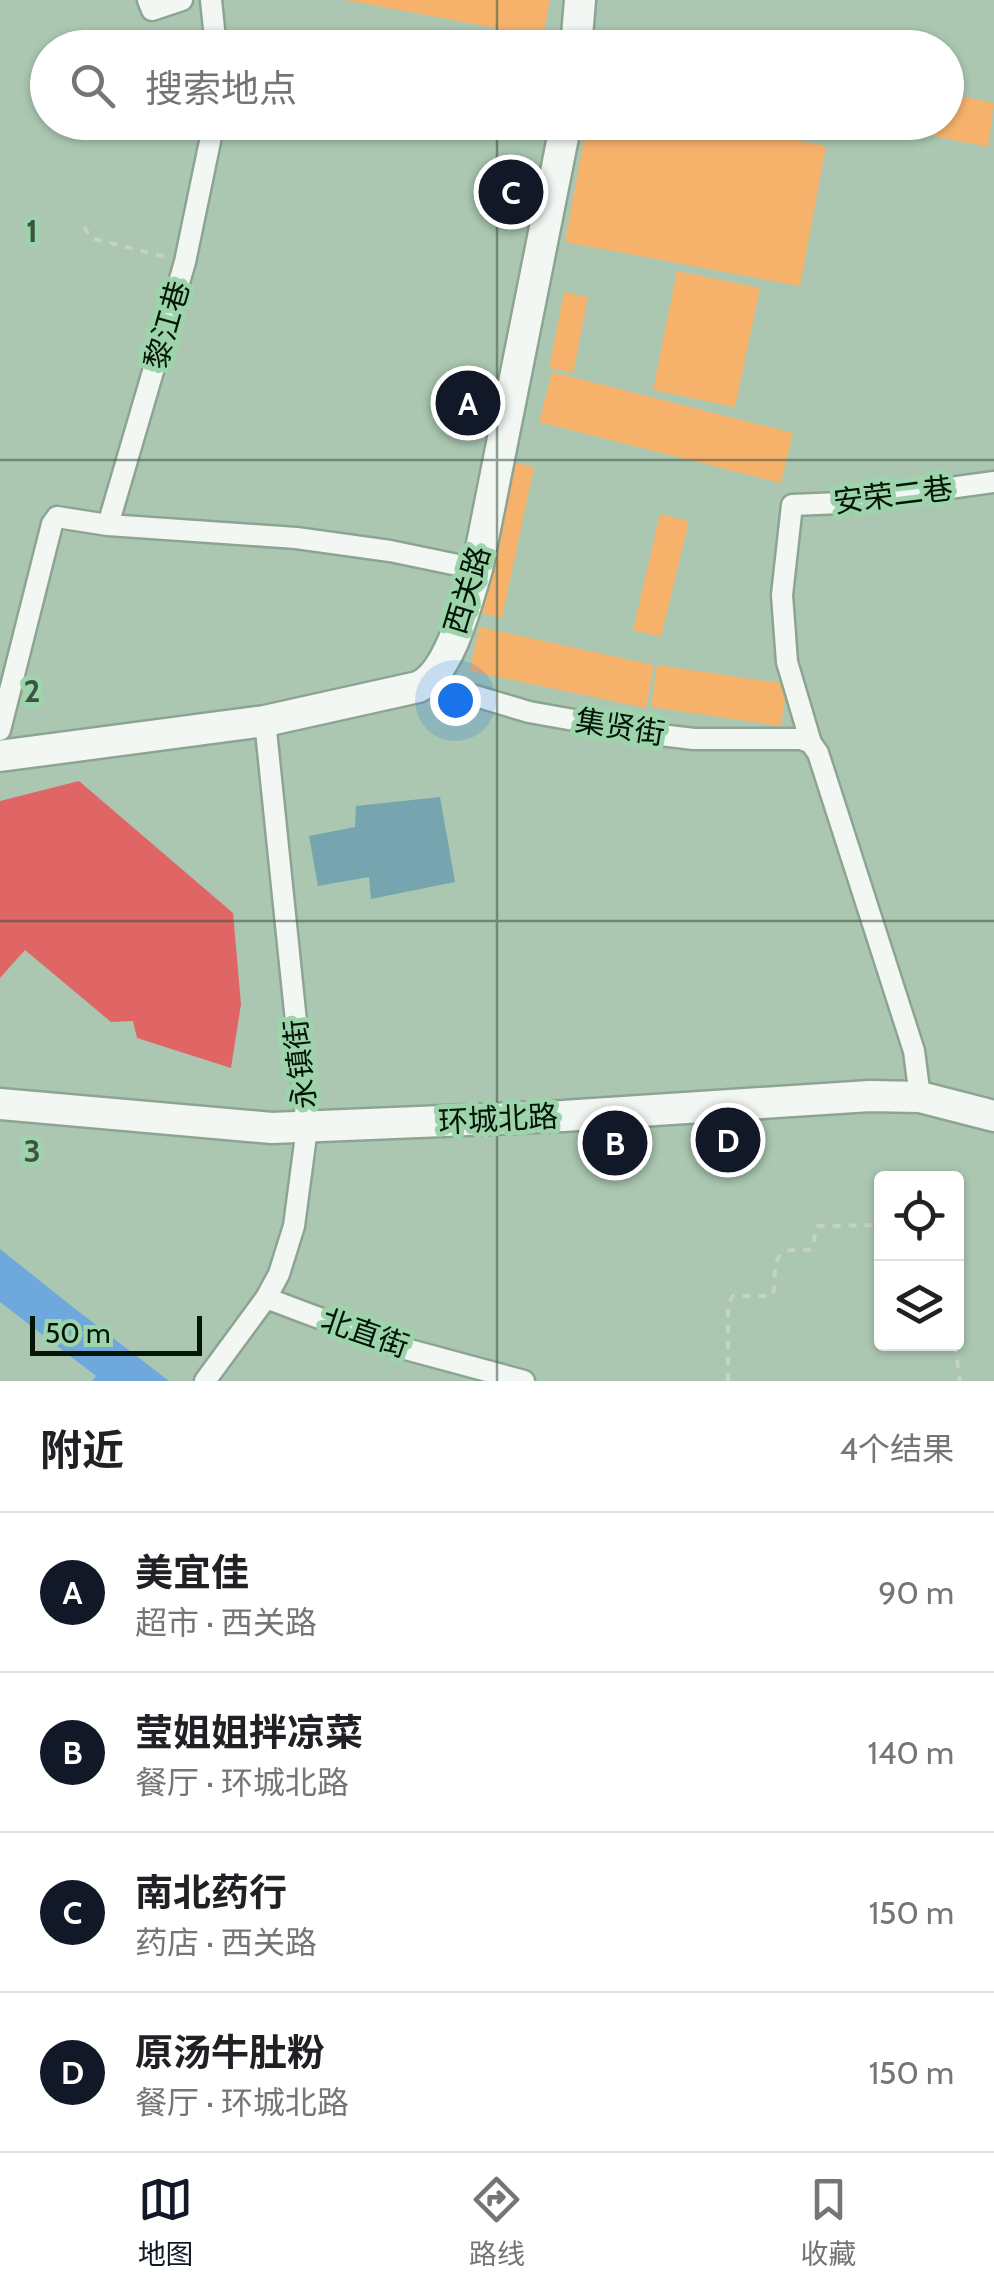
<!DOCTYPE html>
<html lang="zh">
<head>
<meta charset="utf-8">
<style>
  body { margin:0; font-family:Cabin,"Noto Sans SC",sans-serif; background:#f6f6f6; color:#202124 }
  .controls { position:absolute; right:30px; bottom:30px; display:grid; overflow:hidden; border-radius:10px; box-shadow:0 2px 8px #0004 }
  .controls button { width:90px; height:90px; display:grid; place-items:center; padding:0; border:0; border-bottom:2px solid #e0e0e0; background:#fff; color:#202124; font:50px sans-serif }
  .scale { position:absolute; left:30px; bottom:25px; width:172px; box-sizing:border-box; padding-left:10px; border:5px solid #021507; border-top:0; font-size:28px; line-height:35px; white-space:nowrap; color:#021507; -webkit-text-stroke:8px #9ed4ab; paint-order:stroke }
  .you { position:absolute; left:455px; top:700px; width:35px; height:35px; margin:-25px; border:8px solid #fff; border-radius:50%; background:#1a73e8; box-shadow:0 0 0 15px #1a73e833 }
  .badge { display:grid; place-items:center; width:65px; height:65px; border-radius:50%; background:#111827; color:#fff; font-size:32px; font-weight:700 }
  .pin { position:absolute; translate:-50% -50%; border:5px solid #fff; box-shadow:0 2px 10px #0006 }
  .list { margin:0; padding:0; list-style:none }
  h2 { display:flex; justify-content:space-between; align-items:center; height:130px; margin:0; padding:0 40px; font-size:42px }
  h2 small { font-size:32px; font-weight:400; color:#757577 }
  .list li { display:grid; grid-template-columns:65px 1fr auto; gap:30px; align-items:center; box-sizing:border-box; height:160px; padding:0 40px; border-top:2px solid #e0e0e0 }
  .list b { display:block; font-size:38px; white-space:nowrap }
  .list p { margin:0; font-size:32px; white-space:nowrap; color:#757577 }
  .list em { font-size:32px; font-style:normal; color:#757577 }
  .icon { flex:none; width:55px; height:55px; fill:none; stroke:currentColor; stroke-width:2; stroke-linecap:round; stroke-linejoin:round }
  .map { position:relative; flex:none; width:994px; height:1381px; overflow:hidden }
  .search { position:absolute; background:#fff; box-shadow:0 2px 8px #0004; left:30px; right:30px; top:30px; height:110px; display:flex; align-items:center; gap:25px; box-sizing:border-box; padding:0 35px; border-radius:55px; color:#757577; font-size:38px }
  .sheet { height:770px; background:#fff }
  nav { display:flex; justify-content:space-around; align-items:center; box-sizing:border-box; height:140px; border-top:2px solid #e0e0e0; background:#fff; font-size:28px; color:#757577 }
  nav a { display:grid; justify-items:center; gap:5px }
  nav .on { color:#111827 }
  .map>svg:first-child { display:block }
  .shops { fill:#e06666 }
  .schools { fill:#6fa8dc }
  .health { fill:#f6b26b }
  .public { fill:#76a5af }
  .lines { fill:none; stroke-linecap:round; stroke-linejoin:round }
  .street-casing { stroke:#8ea493; stroke-width:25 }
  .secondary-casing { stroke:#8ea493; stroke-width:35 }
  .path { stroke:#c6cfc8; stroke-width:4; stroke-dasharray:8 8; stroke-linecap:butt }
  .street { stroke:#f2f7f3; stroke-width:20 }
  .secondary { stroke:#f2f7f3; stroke-width:30 }
  .grid { fill:none; stroke:#3d5342; stroke-width:2.5; stroke-opacity:0.55 }
  .labels { text-anchor:middle; dominant-baseline:central; stroke-width:10; stroke-linejoin:round; paint-order:stroke }
  .street-label { font-size:30px; fill:#021507; stroke:#9ed4ab }
  .grid-label { font-size:32px; text-anchor:middle; font-weight:bold; fill:#3d5342; stroke:#9ed4ab; stroke-width:10; stroke-linejoin:round; paint-order:stroke }
</style>
</head>
<body>
<div class="map">
<svg width="994" height="1381" viewBox="0 0 994 1381">
  <rect width="100%" height="100%" fill="#abc7b1"/>
  <path class="shops" d="M79 781 233 913 241 1004 231 1068 137 1038 133 1021 111 1022 25 950 0 978V801Z"/>
  <path class="schools" d="M0 1249 74 1308 169 1381H92L96 1376 0 1302Z"/>
  <path class="health" d="M346 0H550L543 37Z
    M946 93 994 103 988 147 875 124 946 122Z
    M587 122H705L826 146 800 286 565 242Z
    M677 271 760 288 735 407 653 390Z
    M564 292 588 297 573 373 549 368Z
    M552 372 793 433 781 483 539 422Z
    M512 462 534 467 502 618 481 613Z
    M660 514 689 521 661 637 633 630Z
    M479 627 654 665 646 708 470 671Z
    M657 665 787 684 781 726 651 707Z"/>
  <path class="public" d="M440 797 455 882 371 899 369 877 318 886 309 836 355 827 356 806Z"/>
  <g class="lines">
    <g class="street-casing">
      <path id="street" d="M148 0 152 10 182 0
        M211 0 216 48
        M108 525 185 262 214 122
        M435 677 462 692 529 712 652 734 694 739H801L811 743 818 753 914 1051 920 1097
        M0 730 52 524 57 517 108 525 296 538 390 551 477 569
        M811 743 787 662 782 595 792 505 841 503 994 482
        M266 1298 391 1345 524 1381
        M205 1381 266 1298 279 1274 294 1226 307 1128 265 721"/>
    </g>
    <g class="secondary-casing">
      <path id="secondary" d="M576 48 580 0
        M0 756 265 721 418 687C450 674 467 601 477 569L566 122
        M0 1104 272 1128 563 1116 870 1096 920 1097 994 1116"/>
    </g>
    <path class="path" d="M84 227 91 238 166 257
      M955 1344 960 1381
      M728 1381V1304L733 1296H772C778 1284 769 1256 787 1251 794 1249 804 1251 812 1249L817 1226 882 1225"/>
    <use href="#street" class="street"/>
    <use href="#secondary" class="secondary"/>
  </g>
  <path class="grid" d="M497 0V48M497 122V1381M0 460H994M0 921H994"/>
  <g class="labels">
    <g class="street-label">
      <text transform="translate(167 325) rotate(-74)">黎江巷</text>
      <text transform="translate(893 495) rotate(-7)">安荣二巷</text>
      <text transform="translate(467 590) rotate(-73)">西关路</text>
      <text transform="translate(620 727) rotate(9)">集贤街</text>
      <text transform="translate(300 1064) rotate(-96)">永镇街</text>
      <text transform="translate(498 1119) rotate(-3)">环城北路</text>
      <text transform="translate(365 1333) rotate(19)">北直街</text>
    </g>
  </g>
  <g class="grid-label">
    <text x="32" y="242">1</text>
    <text x="32" y="702">2</text>
    <text x="32" y="1162">3</text>
  </g>
</svg>
<div class="controls">
<button><svg class="icon" aria-label="locate" viewBox="0 0 24 24"><circle cx="12" cy="12" r="6"/><path d="M12 2v4M12 18v4M2 12h4M18 12h4"/></svg></button>
<button><svg class="icon" aria-label="layers" viewBox="0 0 24 24"><path d="M12 4l9 5-9 5-9-5zM3 14l9 5 9-5"/></svg></button>
</div>
<div class="scale">50 m</div>
<div class="you"></div>
<div class="pin badge" style="left:468px;top:403px">A</div>
<div class="pin badge" style="left:615px;top:1143px">B</div>
<div class="pin badge" style="left:511px;top:192px">C</div>
<div class="pin badge" style="left:728px;top:1140px">D</div>
<div class="search"><svg class="icon" aria-label="search" viewBox="0 0 24 24"><circle cx="10" cy="10" r="6"/><path d="M15 15l6 6"/></svg>搜索地点</div>
</div>
<section class="sheet">
<h2>附近<small>4个结果</small></h2>
<ul class="list">
<li><span class="badge">A</span><div><b>美宜佳</b><p>超市 · 西关路</p></div><em>90 m</em></li>
<li><span class="badge">B</span><div><b>莹姐姐拌凉菜</b><p>餐厅 · 环城北路</p></div><em>140 m</em></li>
<li><span class="badge">C</span><div><b>南北药行</b><p>药店 · 西关路</p></div><em>150 m</em></li>
<li><span class="badge">D</span><div><b>原汤牛肚粉</b><p>餐厅 · 环城北路</p></div><em>150 m</em></li>
</ul>
</section>
<nav>
<a class="on"><svg class="icon" aria-label="map" viewBox="0 0 24 24"><path d="M3 6l6-2 6 2 6-2v14l-6 2-6-2-6 2zM9 4v14M15 6v14"/></svg>地图</a>
<a><svg class="icon" aria-label="directions" viewBox="0 0 24 24"><path d="M12 3l9 9-9 9-9-9zM9 14v-3h6M13 9l2 2-2 2"/></svg>路线</a>
<a><svg class="icon" aria-label="saved" viewBox="0 0 24 24"><path d="M7 4h10v16l-5-4-5 4z"/></svg>收藏</a>
</nav>
</body>
</html>
